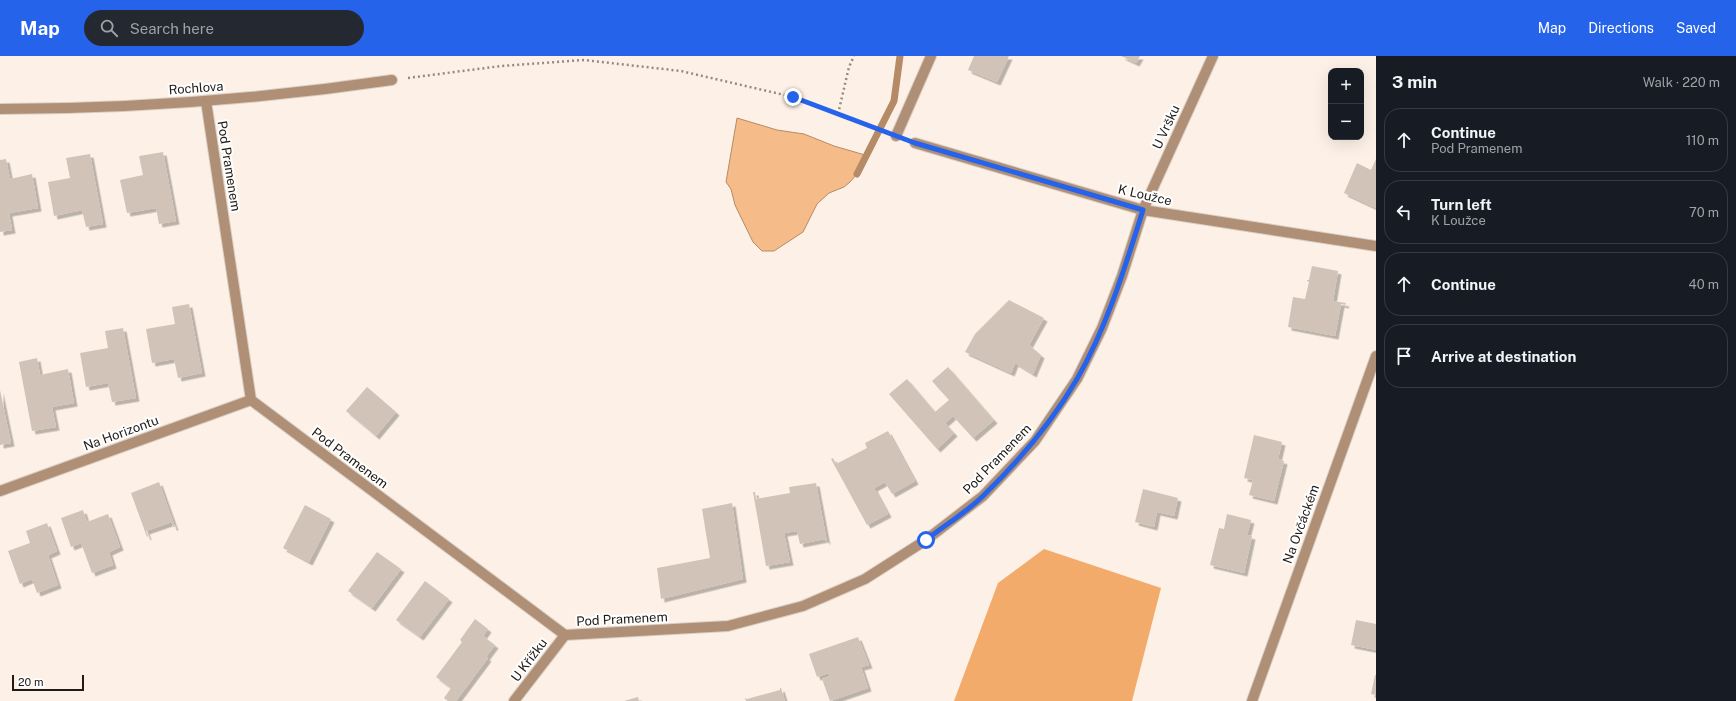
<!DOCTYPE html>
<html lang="en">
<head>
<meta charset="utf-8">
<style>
  body { margin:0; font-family:"Public Sans",sans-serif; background:#242831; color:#f1f3f6 }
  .controls { position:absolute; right:12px; top:12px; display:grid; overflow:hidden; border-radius:8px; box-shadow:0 4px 16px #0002 }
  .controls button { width:36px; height:36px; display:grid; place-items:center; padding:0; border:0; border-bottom:1px solid #363941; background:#171b24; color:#f1f3f6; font:20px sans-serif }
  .scale { position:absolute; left:12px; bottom:10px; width:72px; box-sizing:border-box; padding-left:4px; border:2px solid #201b17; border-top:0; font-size:11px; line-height:14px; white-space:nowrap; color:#201b17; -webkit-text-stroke:3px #fff; paint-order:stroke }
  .stop { position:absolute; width:12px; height:12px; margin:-9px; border:3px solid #2563eb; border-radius:50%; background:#fff }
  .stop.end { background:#2563eb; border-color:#fff; box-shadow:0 1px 4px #0008 }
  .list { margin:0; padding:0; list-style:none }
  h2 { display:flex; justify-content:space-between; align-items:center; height:52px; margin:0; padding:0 16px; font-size:17px }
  h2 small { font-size:13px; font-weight:400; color:#9ea1a6 }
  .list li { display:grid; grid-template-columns:26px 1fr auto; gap:12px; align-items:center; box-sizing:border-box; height:64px; margin:0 8px 8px; padding:0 8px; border:1px solid #363941; border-radius:16px }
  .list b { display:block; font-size:15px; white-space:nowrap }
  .list p { margin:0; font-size:13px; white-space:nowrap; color:#9ea1a6 }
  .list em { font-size:13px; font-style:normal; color:#9ea1a6 }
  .icon { flex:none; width:22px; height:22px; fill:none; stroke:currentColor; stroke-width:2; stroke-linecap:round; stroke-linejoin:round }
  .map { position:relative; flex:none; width:1376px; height:645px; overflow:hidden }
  header { display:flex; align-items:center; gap:24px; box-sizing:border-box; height:56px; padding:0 20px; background:#2563eb; color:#fff }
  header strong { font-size:19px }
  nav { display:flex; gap:22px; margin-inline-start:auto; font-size:14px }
  .search { width:280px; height:36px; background:#242831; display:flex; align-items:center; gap:10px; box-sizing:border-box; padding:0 14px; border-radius:22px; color:#9ea1a6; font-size:15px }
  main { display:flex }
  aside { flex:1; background:#171b24 }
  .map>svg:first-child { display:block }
  .forest { fill:#f3ab6b }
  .water { fill:#f5bb89; stroke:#b58b67 }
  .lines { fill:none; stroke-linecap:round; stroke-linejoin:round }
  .stream { stroke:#b58b67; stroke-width:7 }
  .building { fill:#d1c3b7; filter:url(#shadow) }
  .minor-casing { stroke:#dacfc6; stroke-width:12 }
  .path { stroke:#938b83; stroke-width:2.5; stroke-dasharray:2 3; stroke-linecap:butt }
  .minor { stroke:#af8f75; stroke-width:10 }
  .route { stroke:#2563eb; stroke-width:5 }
  .labels { text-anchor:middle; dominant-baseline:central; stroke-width:4; stroke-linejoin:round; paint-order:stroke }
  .street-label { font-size:13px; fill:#201b17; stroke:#fff }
</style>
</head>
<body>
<header>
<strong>Map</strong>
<div class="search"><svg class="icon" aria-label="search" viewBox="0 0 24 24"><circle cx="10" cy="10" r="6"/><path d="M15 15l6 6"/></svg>Search here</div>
<nav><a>Map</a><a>Directions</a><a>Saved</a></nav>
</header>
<main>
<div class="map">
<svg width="1376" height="645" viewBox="0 0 1376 645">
  <defs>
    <filter id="shadow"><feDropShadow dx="3.5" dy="3.5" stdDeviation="0" flood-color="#0004"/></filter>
  </defs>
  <rect width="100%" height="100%" fill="#fdf1e7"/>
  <path class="forest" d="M1044 493 1161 532 1132 645H954L998 527Z"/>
  <path class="water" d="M737 62 777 74 804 78 834 90 865 99 857 118 850 126 844 131 829 137 817 148 803 176 774 195H762L753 186 735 149 731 133 726 126Z"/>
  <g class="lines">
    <path class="stream" d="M857 118 894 45 900 0"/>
  </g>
  <path class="building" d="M974 0H1009L997 26 968 14Z
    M1121 0H1140L1136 7Z
    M163 96 176 165 159 168 156 152 127 157 120 124 143 119 139 100Z
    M90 98 103 168 86 171 82 154 54 160 48 126 70 122 66 102Z
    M6 103 10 123 32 118 38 152 9 157 12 174 0 176V104Z
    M1376 103V152L1344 137 1357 107 1371 114Z
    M1312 210 1338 215 1333 245 1346 247 1345 249 1341 248 1335 280 1288 271 1293 241 1305 243 1309 226 1307 225V224H1309Z
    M1009 244 1044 262 1029 289 1041 299 1033 318 1015 307 1011 317 965 296 975 278Z
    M189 248 202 317 178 322 174 303 152 307 146 273 175 268 172 251Z
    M123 272 136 342 112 346 108 327 86 331 80 297 108 292 105 275Z
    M37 302 40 319 68 313 74 347 52 351 56 371 32 375 19 306Z
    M948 311 994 364 973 382 953 360 945 367 954 377 937 393 889 338 907 323 935 356 949 344 932 325Z
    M367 331 396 356 376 380 346 355Z
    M0 334 11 387 0 389Z
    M888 375 915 425 892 438 885 426 874 432 888 458 867 469 831 403 833 402 836 408 867 392 865 387Z
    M1254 379 1282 386 1278 403 1284 405 1274 445 1249 439 1253 424 1244 422Z
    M159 426 175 471H173L172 466 146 475 148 480 147 481 131 437Z
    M816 427 827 486 825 483 800 488 797 475 784 477 790 506 766 510 753 436H755L756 443 790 437 789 431Z
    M1143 433 1178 442 1174 460 1157 456 1154 471 1135 466Z
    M732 447 743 523 661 543 657 512 710 502 702 453Z
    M305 449 331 463 309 506 283 492Z
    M83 454 87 466 108 458 120 491 109 496 113 509 92 517 81 487 71 491 61 462Z
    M1227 458 1251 464 1247 479 1252 480 1244 517 1210 509 1219 472 1224 473Z
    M47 467 57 495 48 499 58 529 37 537 32 523 20 528 8 495 30 487 26 475Z
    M377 496 401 513 372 552 348 535Z
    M425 525 449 543 420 581 396 564Z
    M475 563 488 573 483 580 495 589 486 601 488 602 456 645H448L444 642 451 632 436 621 462 586 460 584Z
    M1356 564 1376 568V594L1351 589Z
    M858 581 869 609 861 611 868 632 830 645 822 623 830 620 829 617 817 621 809 598Z
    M1375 619H1376V639L1371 638Z
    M780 632H781L785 645H746L745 642 747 643 780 634Z
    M638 641 639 645H624Z"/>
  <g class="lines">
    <g class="minor-casing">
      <path id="minor" d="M206 45 251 344 565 579 728 570 803 550 865 523 926 484 983 440 1035 385 1077 323 1102 272 1122 220 1143 154 1213 0
        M0 53C131 53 263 43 392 24
        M896 80 931 0
        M915 87 1143 154 1376 190
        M0 435 251 344
        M514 645 565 579
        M1252 645 1376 300"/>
    </g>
    <path class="path" d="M408 22 501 10 584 4 681 15 793 41 881 74
      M838 58 849 11 854 0"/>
    <use href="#minor" class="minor"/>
  </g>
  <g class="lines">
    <path class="route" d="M793 41 915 87 1143 154C1125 211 1107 271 1077 323 1052 366 1019 405 984 439 967 456 945 469 926 484"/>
  </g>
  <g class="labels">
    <g class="street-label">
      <text transform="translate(196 32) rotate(-4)">Rochlova</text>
      <text transform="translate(1166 71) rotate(-65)">U Vršku</text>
      <text transform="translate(229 110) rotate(81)">Pod Pramenem</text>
      <text transform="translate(1145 139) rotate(13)">K Loužce</text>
      <text transform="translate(121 377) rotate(-20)">Na Horizontu</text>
      <text transform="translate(350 402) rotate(37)">Pod Pramenem</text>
      <text transform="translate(997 403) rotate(-46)">Pod Pramenem</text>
      <text transform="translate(1301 468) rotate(-70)">Na Ovčáckém</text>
      <text transform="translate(622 563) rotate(-3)">Pod Pramenem</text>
      <text transform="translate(529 604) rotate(-53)">U Křížku</text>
    </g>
  </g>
</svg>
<div class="controls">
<button>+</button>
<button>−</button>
</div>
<div class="scale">20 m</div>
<div class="stop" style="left:926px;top:484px"></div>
<div class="stop end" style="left:793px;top:41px"></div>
</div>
<aside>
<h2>3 min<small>Walk · 220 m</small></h2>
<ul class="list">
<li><svg class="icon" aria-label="ahead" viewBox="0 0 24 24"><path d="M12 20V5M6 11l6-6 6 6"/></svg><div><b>Continue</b><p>Pod Pramenem</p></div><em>110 m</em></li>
<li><svg class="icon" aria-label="left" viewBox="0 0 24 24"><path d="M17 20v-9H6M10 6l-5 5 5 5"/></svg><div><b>Turn left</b><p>K Loužce</p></div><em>70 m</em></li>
<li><svg class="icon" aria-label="ahead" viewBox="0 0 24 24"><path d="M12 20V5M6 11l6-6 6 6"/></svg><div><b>Continue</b></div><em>40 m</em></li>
<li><svg class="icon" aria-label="arrive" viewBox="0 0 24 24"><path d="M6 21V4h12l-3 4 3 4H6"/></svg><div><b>Arrive at destination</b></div></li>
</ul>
</aside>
</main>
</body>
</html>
